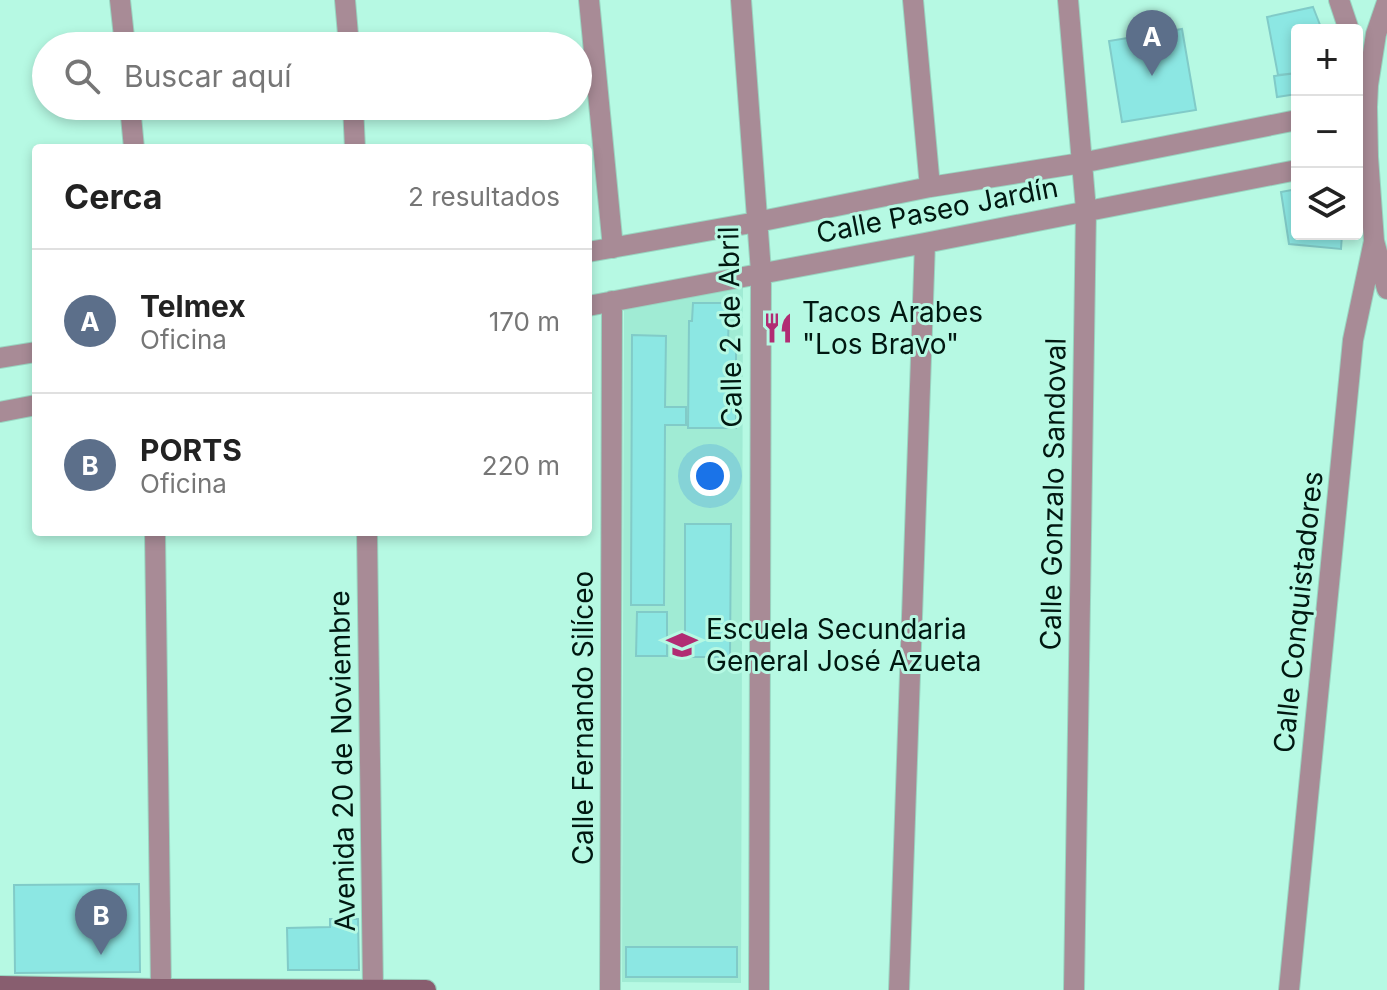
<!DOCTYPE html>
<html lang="es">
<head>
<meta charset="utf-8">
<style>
  body { margin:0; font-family:Inter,sans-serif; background:#f2f2f2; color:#222 }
  .controls { position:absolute; right:24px; top:24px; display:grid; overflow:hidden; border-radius:8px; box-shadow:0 4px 12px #0003 }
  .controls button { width:72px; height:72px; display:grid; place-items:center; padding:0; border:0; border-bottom:2px solid #e0e0e0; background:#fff; color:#222; font:40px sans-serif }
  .you { position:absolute; left:710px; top:476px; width:28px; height:28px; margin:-20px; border:6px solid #fff; border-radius:50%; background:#1a73e8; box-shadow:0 0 0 12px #1a73e833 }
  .badge { display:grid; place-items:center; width:52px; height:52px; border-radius:50%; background:#d93025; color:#fff; font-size:26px; font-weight:700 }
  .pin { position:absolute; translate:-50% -66px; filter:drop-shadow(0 2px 4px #0008) }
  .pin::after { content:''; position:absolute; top:42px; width:28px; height:24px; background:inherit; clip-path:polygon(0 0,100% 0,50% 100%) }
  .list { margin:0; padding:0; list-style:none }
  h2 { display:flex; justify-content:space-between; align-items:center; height:104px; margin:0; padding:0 32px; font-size:34px }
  h2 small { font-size:26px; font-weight:400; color:#767676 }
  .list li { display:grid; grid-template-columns:52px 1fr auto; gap:24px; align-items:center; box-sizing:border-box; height:144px; padding:0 32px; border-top:2px solid #e0e0e0 }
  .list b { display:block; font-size:30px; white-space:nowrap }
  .list p { margin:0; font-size:26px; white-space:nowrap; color:#767676 }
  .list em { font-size:26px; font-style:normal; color:#767676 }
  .icon { flex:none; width:44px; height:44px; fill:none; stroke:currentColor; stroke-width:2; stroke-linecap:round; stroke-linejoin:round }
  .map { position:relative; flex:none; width:1387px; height:990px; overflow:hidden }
  .search { position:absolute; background:#fff; box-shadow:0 4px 12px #0003; left:32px; top:32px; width:560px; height:88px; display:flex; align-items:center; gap:20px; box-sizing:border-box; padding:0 28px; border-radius:44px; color:#767676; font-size:30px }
  .panel { position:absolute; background:#fff; box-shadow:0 4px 12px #0003; left:32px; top:144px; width:560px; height:392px; border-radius:8px }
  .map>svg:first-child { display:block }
  .built { fill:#a0ebd4 }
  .building { fill:#8ce7e3; stroke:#81cbc8; stroke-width:2 }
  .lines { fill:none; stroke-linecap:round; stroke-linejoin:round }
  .minor-casing { stroke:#99d5c1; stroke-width:22 }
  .secondary-casing { stroke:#99d5c1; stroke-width:22 }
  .minor { stroke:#a88b96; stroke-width:20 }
  .secondary { stroke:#885e6f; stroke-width:20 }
  .labels { text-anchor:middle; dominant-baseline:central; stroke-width:6; stroke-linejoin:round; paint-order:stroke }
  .street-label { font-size:28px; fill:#001811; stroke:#b6f9e3 }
  .poi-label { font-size:28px; fill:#001811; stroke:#b6f9e3; text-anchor:start }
</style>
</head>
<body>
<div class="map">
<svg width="1387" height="990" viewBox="0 0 1387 990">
  <rect width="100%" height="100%" fill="#b6f9e3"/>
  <path class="built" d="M743 287 741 983 622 982 624 308Z"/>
  <path class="building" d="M1313 7 1322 30H1297V73L1278 75 1267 17Z
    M1182 29 1196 110 1122 122 1109 41Z
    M1297 73V94L1277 97 1274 76Z
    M1297 189V234H1342L1341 249 1289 244 1281 192Z
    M693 303H729L728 346H736V428H688L689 321H692Z
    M632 335 666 336 665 407H686V425H665L664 605H631Z
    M685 524H731L730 657H685Z
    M637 612H667V656H636Z
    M139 884 140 972 15 973 14 885Z
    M330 919H358L359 970H288L287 928 330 927Z
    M626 947H737V977H626Z"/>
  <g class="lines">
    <g class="minor-casing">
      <path id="minor" d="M120 0 125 46
        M345 0 349 46
        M589 0 613 248
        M741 0 761 272 759 990
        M913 0 930 187
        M1068 0 1086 210 1074 990
        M1339 0 1349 30
        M1387 2 1376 34 1368 85 1367 107 1368 157 1374 241 1387 289
        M130 106 134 148
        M353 106 355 148
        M588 252 757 222 930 187 1081 163 1297 120
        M588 306 925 243 1297 170
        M0 358 36 352
        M0 412 36 405
        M155 532 161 989
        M367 532 373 990
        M610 990 612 301
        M899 990 925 243
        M1289 990 1353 340 1374 241"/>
    </g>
    <g class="secondary-casing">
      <path id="secondary" d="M0 986 161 989 426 990"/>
    </g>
    <use href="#minor" class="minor"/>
    <use href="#secondary" class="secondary"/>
  </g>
  <defs>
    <g id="restaurant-bare" transform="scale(2.4)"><path d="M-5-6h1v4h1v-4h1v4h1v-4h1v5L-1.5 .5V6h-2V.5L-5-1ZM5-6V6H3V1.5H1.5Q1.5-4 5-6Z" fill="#b12c73" stroke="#b6f9e3" stroke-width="2.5" paint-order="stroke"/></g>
    <g id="school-bare" transform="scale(2.4)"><path d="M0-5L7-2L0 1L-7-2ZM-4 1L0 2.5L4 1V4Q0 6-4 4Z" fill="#b12c73" stroke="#b6f9e3" stroke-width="2.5" paint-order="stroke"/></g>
  </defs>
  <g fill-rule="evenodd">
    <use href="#restaurant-bare" x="778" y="328"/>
    <use href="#school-bare" x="682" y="645"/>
  </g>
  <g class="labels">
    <g class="street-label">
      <text transform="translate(937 210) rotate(-11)">Calle Paseo Jardín</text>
      <text transform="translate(730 327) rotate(-91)">Calle 2 de Abril</text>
      <text transform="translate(1053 494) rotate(-89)">Calle Gonzalo Sandoval</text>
      <text transform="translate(1298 612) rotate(-84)">Calle Conquistadores</text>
      <text transform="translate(583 718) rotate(-90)">Calle Fernando Silíceo</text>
      <text transform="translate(342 761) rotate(-91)">Avenida 20 de Noviembre</text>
    </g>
    <g class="poi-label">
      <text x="802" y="312">Tacos Arabes<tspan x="802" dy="32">"Los Bravo"</tspan></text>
      <text x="706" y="629">Escuela Secundaria<tspan x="706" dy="32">General José Azueta</tspan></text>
    </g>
  </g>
</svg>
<div class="controls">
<button>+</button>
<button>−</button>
<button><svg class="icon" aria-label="layers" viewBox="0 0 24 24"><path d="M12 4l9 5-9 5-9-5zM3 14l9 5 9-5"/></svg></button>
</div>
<div class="you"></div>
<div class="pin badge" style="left:1152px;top:76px;background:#5c6f8a">A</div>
<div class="pin badge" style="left:101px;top:955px;background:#5c6f8a">B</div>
<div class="search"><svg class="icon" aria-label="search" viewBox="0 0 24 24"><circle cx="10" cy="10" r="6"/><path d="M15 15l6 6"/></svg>Buscar aquí</div>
<section class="panel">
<h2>Cerca<small>2 resultados</small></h2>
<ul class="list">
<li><span class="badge" style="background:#5c6f8a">A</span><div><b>Telmex</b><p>Oficina</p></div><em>170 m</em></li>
<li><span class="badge" style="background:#5c6f8a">B</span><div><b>PORTS</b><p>Oficina</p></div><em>220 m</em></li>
</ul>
</section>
</div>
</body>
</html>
